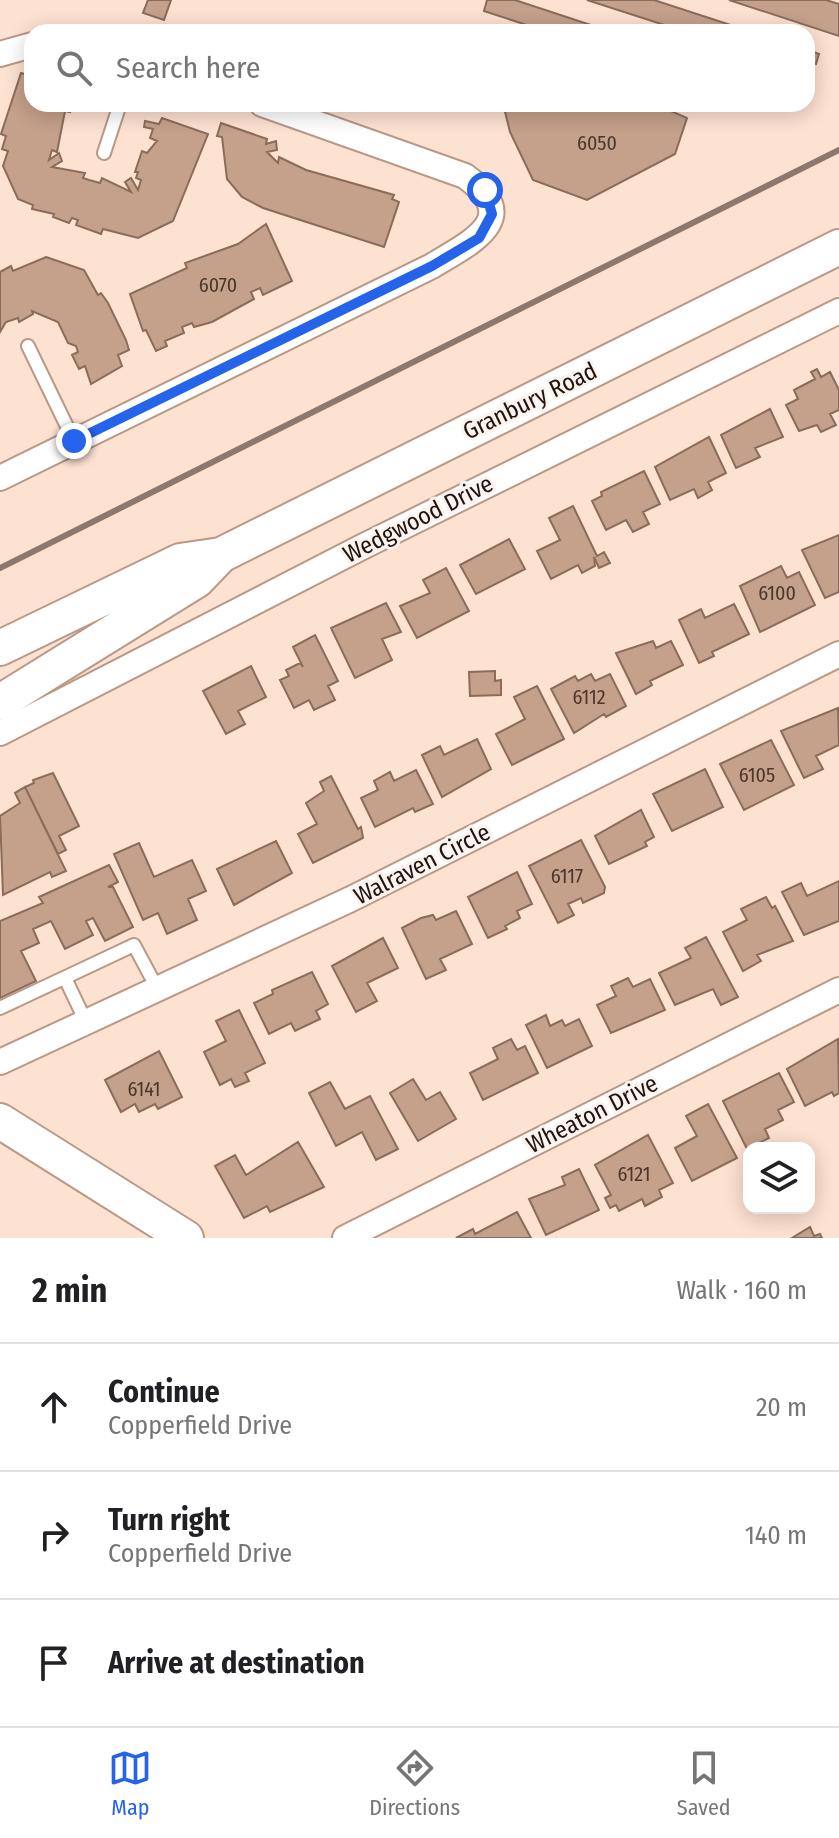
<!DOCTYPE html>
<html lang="en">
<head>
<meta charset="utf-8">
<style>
  body { margin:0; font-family:"Fira Sans Condensed",sans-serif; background:#f6f6f6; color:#202124 }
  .controls { position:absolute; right:24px; bottom:24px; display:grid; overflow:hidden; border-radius:16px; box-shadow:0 4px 20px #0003 }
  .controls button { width:72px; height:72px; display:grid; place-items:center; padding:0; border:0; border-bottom:2px solid #e0e0e0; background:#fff; color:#202124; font:40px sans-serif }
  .stop { position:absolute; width:24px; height:24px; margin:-18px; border:6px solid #2563eb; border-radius:50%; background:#fff }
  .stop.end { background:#2563eb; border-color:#fff; box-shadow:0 2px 8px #0008 }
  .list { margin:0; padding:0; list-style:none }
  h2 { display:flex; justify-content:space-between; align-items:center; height:104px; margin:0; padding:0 32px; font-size:34px }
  h2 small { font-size:26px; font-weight:400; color:#757577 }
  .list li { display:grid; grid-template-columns:52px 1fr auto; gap:24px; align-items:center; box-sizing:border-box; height:128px; padding:0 32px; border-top:2px solid #e0e0e0 }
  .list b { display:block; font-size:30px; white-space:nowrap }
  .list p { margin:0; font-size:26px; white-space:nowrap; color:#757577 }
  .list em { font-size:26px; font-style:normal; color:#757577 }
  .icon { flex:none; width:44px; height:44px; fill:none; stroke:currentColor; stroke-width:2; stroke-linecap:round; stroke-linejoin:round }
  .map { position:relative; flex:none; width:839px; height:1238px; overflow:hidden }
  .search { position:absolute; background:#fff; box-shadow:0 4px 20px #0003; left:24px; right:24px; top:24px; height:88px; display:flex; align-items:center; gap:20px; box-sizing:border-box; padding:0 28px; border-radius:24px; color:#757577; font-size:30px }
  .sheet { height:488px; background:#fff }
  nav { display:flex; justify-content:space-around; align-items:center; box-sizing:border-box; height:112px; border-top:2px solid #e0e0e0; background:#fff; font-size:22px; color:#757577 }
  nav a { display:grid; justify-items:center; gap:4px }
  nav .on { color:#2563eb }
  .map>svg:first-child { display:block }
  .building { fill:#c5a08b; stroke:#8b6c5a; stroke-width:2 }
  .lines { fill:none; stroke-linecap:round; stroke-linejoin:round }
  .service-casing { stroke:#ba9886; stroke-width:16 }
  .minor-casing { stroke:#ba9886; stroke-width:28 }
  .secondary-casing { stroke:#ba9886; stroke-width:38 }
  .service { stroke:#fff; stroke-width:12 }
  .minor { stroke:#fff; stroke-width:24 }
  .secondary { stroke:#fff; stroke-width:34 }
  .rail { stroke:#8d786d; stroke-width:6 }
  .route { stroke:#2563eb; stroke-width:10 }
  .labels { text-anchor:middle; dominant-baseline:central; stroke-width:6; stroke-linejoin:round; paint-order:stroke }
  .number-label { font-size:20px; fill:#4a372c }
  .street-label { font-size:24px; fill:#21140d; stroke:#faf3ef }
</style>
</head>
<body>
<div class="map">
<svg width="839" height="1238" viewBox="0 0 839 1238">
  <rect width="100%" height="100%" fill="#fde1d1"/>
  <path class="building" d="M148 0H171L164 20 143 13Z
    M487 0H515L612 32H548L484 11Z
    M587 0H654L752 32H686Z
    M729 0H826L839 4V36Z
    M807 50 819 54 816 64 807 61Z
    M21 73 32 76V104H73L70 112 65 111 57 152 52 150 49 160 59 153 62 161 52 167 85 173 83 178 89 180 100 183 102 178 131 192 125 182 131 178 138 190 141 180 136 178 138 172H135L142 151 147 153 157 141 150 138 153 129 144 127 145 121 159 124 162 118 208 134 173 221 138 238 103 229 101 234 76 225 78 220 72 218 69 223 53 217 54 214 32 209 33 205 18 199 3 166 8 151 2 149 6 136 1 134Z
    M503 104H655L687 118 675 154 587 200 533 180 510 132Z
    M221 123 267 139 266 144 276 141 277 150 267 152 278 163 279 157 306 170 394 195 392 199 399 202 384 247 263 208 242 197 227 179 222 137 217 136Z
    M266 224 292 281 263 295 260 288 251 292 254 299 212 322 194 327 192 323 182 327 184 333 165 341 167 346 156 351 146 330 143 331 130 294 187 268 185 263 238 244Z
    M46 257 84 270 98 295 101 293 108 303 126 340 129 350 118 355 122 366 91 384 85 366 79 369 72 355 78 352 76 346 68 343 58 322 32 311 33 314 19 322 18 318 6 322 0 332V272L11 266 13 271Z
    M817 369 821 377 830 372 839 390V410L830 414 836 425 821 432 817 425 799 431 786 405 798 399 794 390 815 379 811 372Z
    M770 409 783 437 755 448 760 457 736 468 721 435Z
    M709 437 726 473 708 482 712 490 698 498 694 489 670 500 655 467Z
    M644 471 660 504 643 512 649 524 633 532 626 520 606 530 592 501 602 496 601 492Z
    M573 506 597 556 604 552 610 563 599 568 594 557 595 566 582 573 578 565 551 579 537 551 560 540 549 518Z
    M839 535V592L825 598 802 550Z
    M509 539 525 569 476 594 460 565Z
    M781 566 787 578 799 572 815 605 760 632 740 586Z
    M446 568 469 611 417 638 400 606 430 593 423 580Z
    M386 603 401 632 382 639 392 660 355 678 331 628Z
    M734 604 749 634 712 652 714 656 699 663 679 620 701 609 705 618Z
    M315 635 338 681 328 686 335 700 314 710 309 700 294 708 280 680 289 676 286 670 300 663 303 667 293 647Z
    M653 641 656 648 671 641 683 665 650 681 652 685 636 694 616 653Z
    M251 666 266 697 238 711 245 724 226 734 203 691Z
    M495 671V681L501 680V695L470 696 469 672Z
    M591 674 595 681 610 674 626 706 606 717 604 714 574 733 551 689 575 676 578 681Z
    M537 686 564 739 512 765 496 734 525 719 514 697Z
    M838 708 839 745 816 756 823 769 804 778 781 731Z
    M477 739 491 769 442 797 422 755 440 746 444 755Z
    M771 740 794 785 744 810 720 764Z
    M705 769 723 807 672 831 653 794Z
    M416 770 433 804 415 812 413 808 375 827 361 798 378 790 374 781 390 772 394 781Z
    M53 773 79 826 59 836 66 850 58 854 25 787 34 783 33 780Z
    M331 776 358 829 361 827 363 838 313 863 298 834 317 824 306 803 324 791 320 782Z
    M25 787 66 871 52 877 50 872 3 895 0 816 20 803 15 793Z
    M641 810 654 837 645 842 647 846 609 864 595 836Z
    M581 840 605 887 604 893 583 903 581 898 568 904 574 915 558 923 529 866Z
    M276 841 292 873 234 905 217 869Z
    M139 843 154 877 192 860 206 891 188 899 197 920 167 934 158 913 143 920 114 854Z
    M109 865 118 882 108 887H113L133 927 105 941 93 918 86 921 93 935 65 949 51 921 33 929 39 943 21 951 36 981 0 998V921L43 903 39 897Z
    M517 872 532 904 517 911 520 918 505 926 507 929 488 938 468 897Z
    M839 881V921L804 935 782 892 801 883 807 896Z
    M766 897 772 908 775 906 793 941 757 955 761 961 743 971 723 932 747 920 741 909Z
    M456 911 472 944 440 959 446 970 426 979 402 928 421 918 433 915 436 920Z
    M706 937 738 997 721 1005 713 989 675 1005 659 973 691 958 685 948Z
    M383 938 398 968 367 983 377 1001 356 1012 332 966Z
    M312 972 328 1004 316 1011 320 1019 295 1031 291 1023 269 1034 254 1003 273 994 272 990Z
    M628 978 633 987 650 979 665 1010 611 1033 597 1005 616 996 611 986Z
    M239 1010 265 1063 245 1073 249 1081 235 1087 231 1079 220 1085 204 1052 226 1041 216 1021Z
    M546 1015 550 1026 562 1020 565 1026 579 1019 592 1046 547 1068 526 1025Z
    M511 1039 517 1050 525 1046 538 1073 483 1100 470 1073 498 1059 493 1048Z
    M838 1039 839 1093 834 1096 832 1092 805 1106 787 1069Z
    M159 1051 182 1097 158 1109 155 1104 139 1112 135 1104 121 1112 105 1080Z
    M779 1073 794 1102 778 1110 783 1120 765 1129 769 1138 747 1149 723 1101Z
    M413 1079 426 1100 440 1092 456 1119 418 1141 390 1093Z
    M330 1082 345 1109 370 1096 398 1149 376 1160 362 1132 336 1146 309 1093Z
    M708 1104 737 1158 692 1181 675 1148 697 1136 686 1116Z
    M648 1135 673 1183 659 1190 662 1197 645 1206 642 1199 619 1211 616 1205 610 1208 605 1198 611 1195 595 1165Z
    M298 1142 324 1187 270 1212 267 1206 244 1218 215 1166 235 1155 246 1175Z
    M579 1169 599 1210 546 1235 529 1199 565 1185 562 1177Z
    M517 1212 531 1238H456L473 1229 475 1234Z
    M810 1227 814 1236 820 1234 822 1238H792Z"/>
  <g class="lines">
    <g class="service-casing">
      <path id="service" d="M104 153 120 104
        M28 346 74 441
        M65 978 86 1022
        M0 1008 134 945 158 990"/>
    </g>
    <g class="minor-casing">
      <path id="minor" d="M0 54 32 45
        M0 478 432 266C471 242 524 219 465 176L262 104
        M0 733 362 547 839 311
        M0 1062 351 899 839 654
        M345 1238 839 990"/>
    </g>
    <g class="secondary-casing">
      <path id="secondary" d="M0 648 180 561 221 555 839 247
        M0 702 197 580 221 555
        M0 1121 186 1238"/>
    </g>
    <use href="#service" class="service"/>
    <use href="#minor" class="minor"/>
    <use href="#secondary" class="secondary"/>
    <path class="rail" d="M0 568 839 150"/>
  </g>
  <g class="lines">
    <path class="route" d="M74 441 432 266 479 238 492 214 485 190"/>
  </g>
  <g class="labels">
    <g class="number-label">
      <text x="597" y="143">6050</text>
      <text x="218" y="285">6070</text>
      <text x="777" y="593">6100</text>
      <text x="589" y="697">6112</text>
      <text x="757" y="775">6105</text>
      <text x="567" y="876">6117</text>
      <text x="144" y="1089">6141</text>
      <text x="634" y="1174">6121</text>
    </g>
    <g class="street-label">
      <text transform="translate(530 401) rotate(-26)">Granbury Road</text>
      <text transform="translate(418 519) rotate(-27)">Wedgwood Drive</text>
      <text transform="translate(422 864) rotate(-27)">Walraven Circle</text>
      <text transform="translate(592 1114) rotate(-27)">Wheaton Drive</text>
    </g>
  </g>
</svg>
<div class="controls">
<button><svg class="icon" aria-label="layers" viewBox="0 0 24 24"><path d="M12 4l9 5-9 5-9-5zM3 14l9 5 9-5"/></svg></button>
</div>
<div class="stop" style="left:485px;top:190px"></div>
<div class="stop end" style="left:74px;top:441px"></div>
<div class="search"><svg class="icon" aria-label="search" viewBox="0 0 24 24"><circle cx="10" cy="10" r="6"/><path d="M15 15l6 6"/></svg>Search here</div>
</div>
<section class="sheet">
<h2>2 min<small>Walk · 160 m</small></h2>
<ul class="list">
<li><svg class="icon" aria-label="ahead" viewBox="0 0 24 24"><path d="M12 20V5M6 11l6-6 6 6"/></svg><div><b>Continue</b><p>Copperfield Drive</p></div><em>20 m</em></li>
<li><svg class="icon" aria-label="right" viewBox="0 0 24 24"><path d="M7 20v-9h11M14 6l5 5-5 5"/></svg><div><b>Turn right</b><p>Copperfield Drive</p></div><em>140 m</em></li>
<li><svg class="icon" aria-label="arrive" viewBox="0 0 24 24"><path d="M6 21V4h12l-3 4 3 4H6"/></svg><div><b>Arrive at destination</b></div></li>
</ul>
</section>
<nav>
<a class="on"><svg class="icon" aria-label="map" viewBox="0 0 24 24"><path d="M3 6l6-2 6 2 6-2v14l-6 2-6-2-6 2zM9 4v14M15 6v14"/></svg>Map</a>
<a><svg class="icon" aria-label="directions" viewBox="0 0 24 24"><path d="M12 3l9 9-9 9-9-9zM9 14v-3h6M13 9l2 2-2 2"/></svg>Directions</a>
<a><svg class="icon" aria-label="saved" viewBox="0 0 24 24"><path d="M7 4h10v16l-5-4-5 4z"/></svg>Saved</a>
</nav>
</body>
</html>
